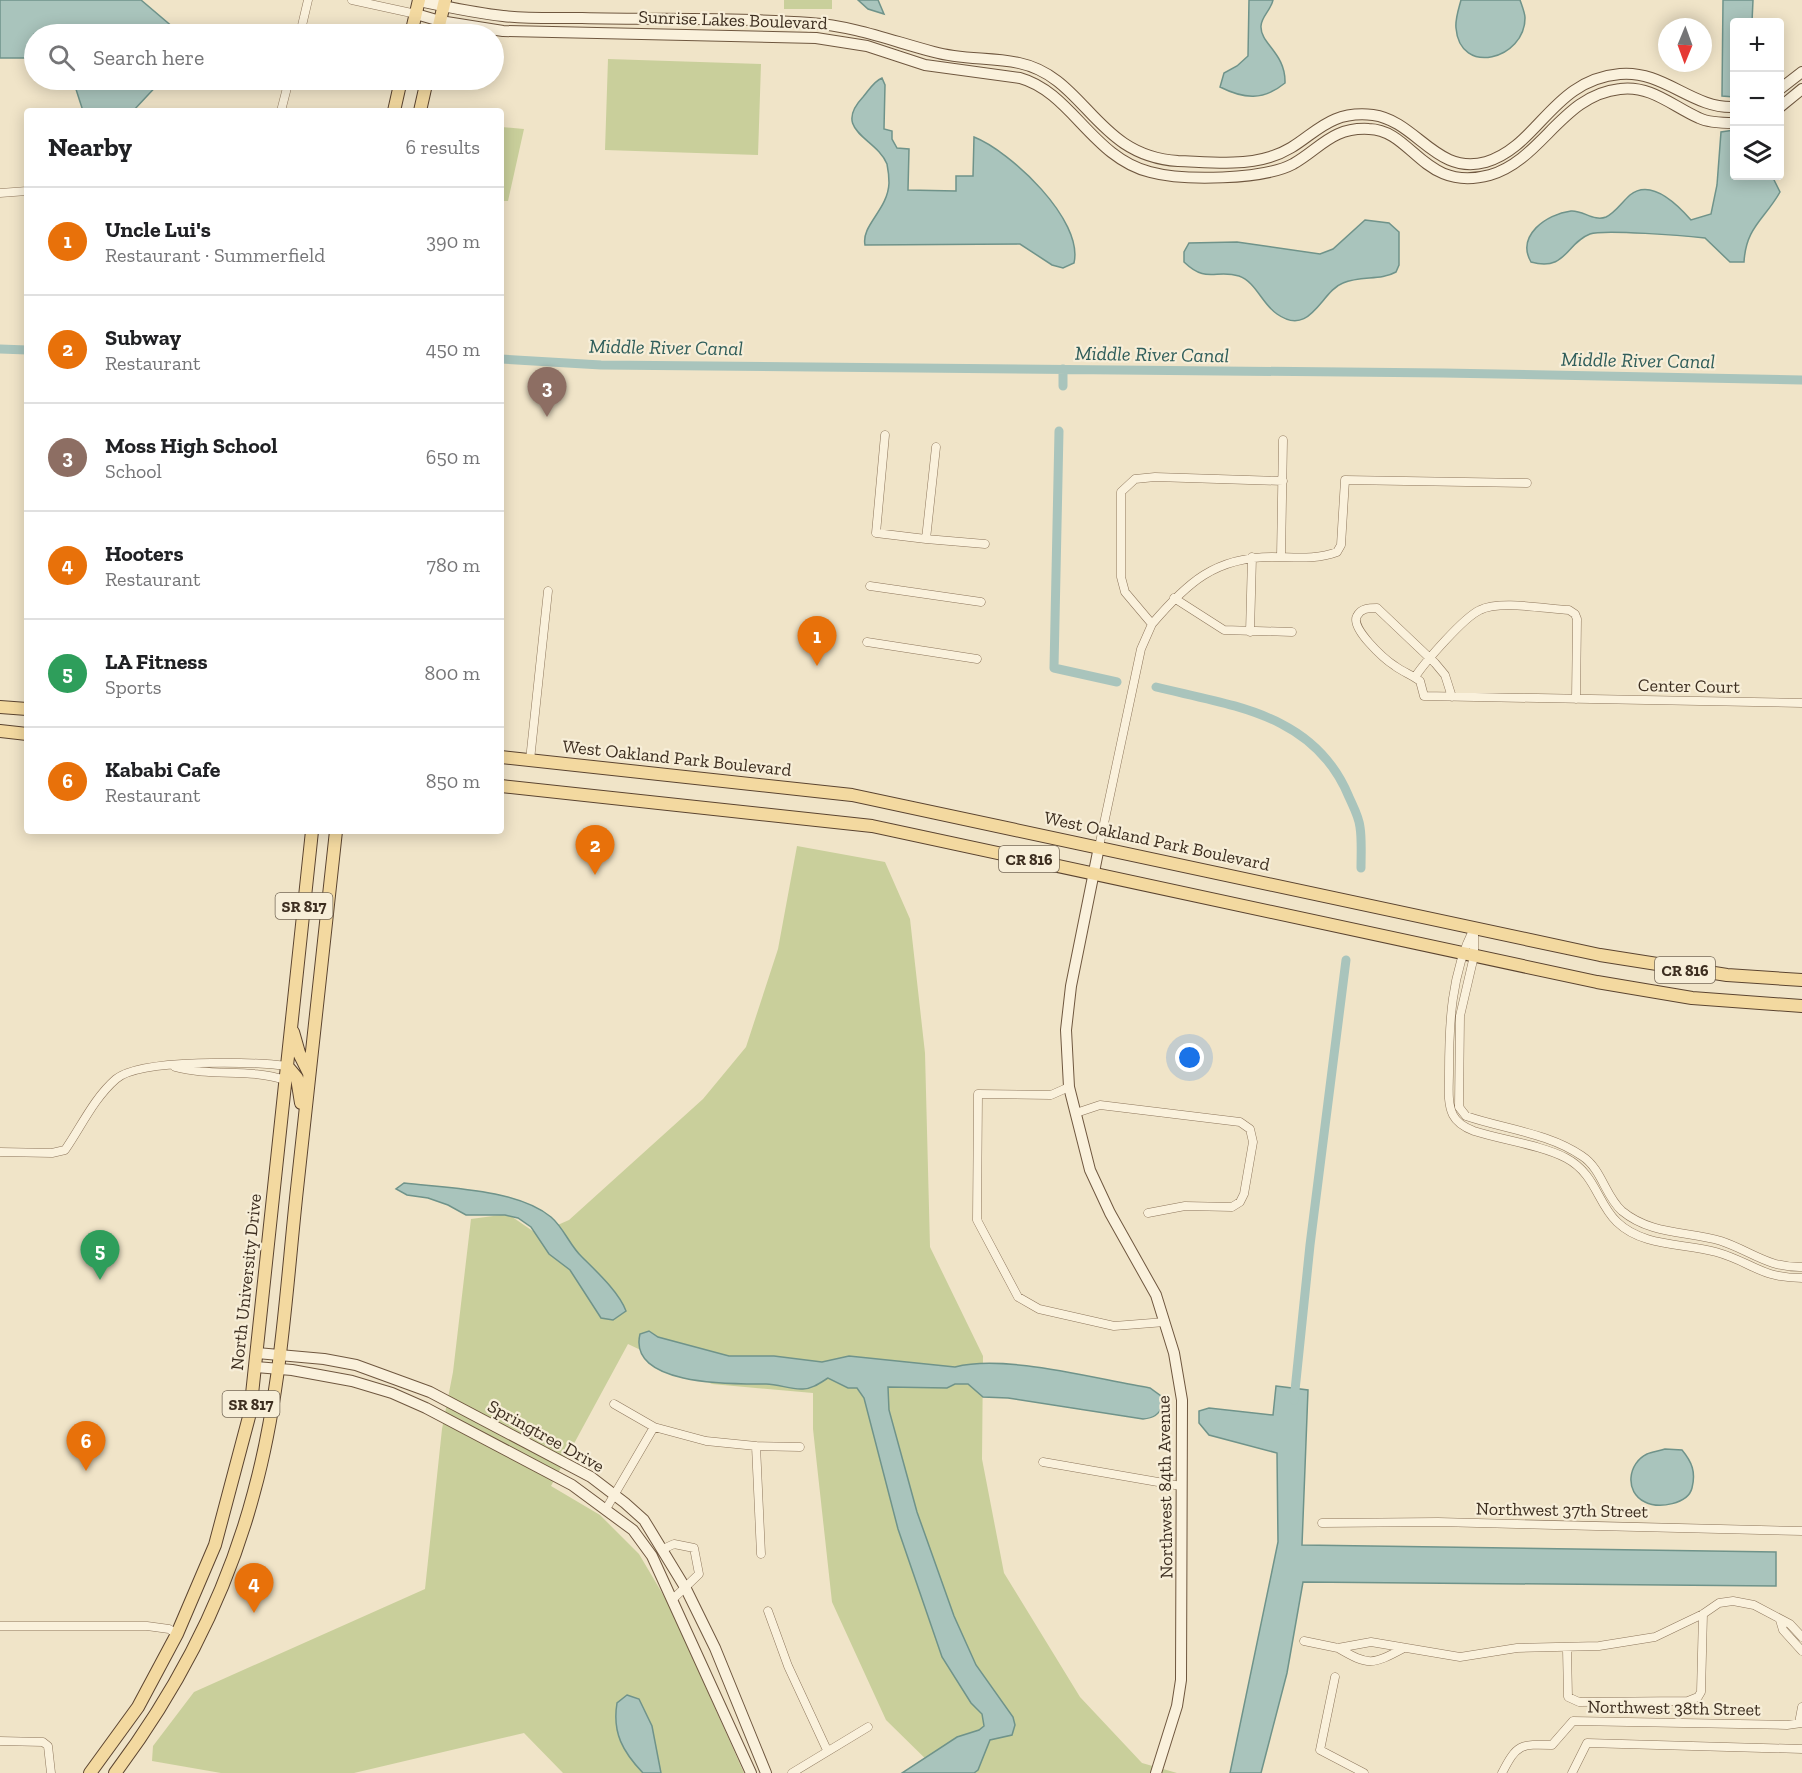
<!DOCTYPE html>
<html lang="en">
<head>
<meta charset="utf-8">
<style>
  body { margin:0; font-family:"Zilla Slab",serif; background:#f2f2f2; color:#202124 }
  .controls { position:absolute; right:18px; top:18px; display:grid; overflow:hidden; border-radius:6px; box-shadow:0 3px 15px #0003 }
  .controls button { width:54px; height:54px; display:grid; place-items:center; padding:0; border:0; border-bottom:2px solid #e0e0e0; background:#fff; color:#202124; font:30px sans-serif }
  .compass { position:absolute; left:1658px; top:18px; width:54px; height:54px; border-radius:50%; background:#fff; box-shadow:0 3px 15px #0003; rotate:181deg }
  .you { position:absolute; left:1190px; top:1058px; width:21px; height:21px; margin:-15px; border:4px solid #fff; border-radius:50%; background:#1a73e8; box-shadow:0 0 0 9px #1a73e833 }
  .badge { display:grid; place-items:center; width:39px; height:39px; border-radius:50%; background:#1a73e8; color:#fff; font-size:20px; font-weight:700 }
  .pin { position:absolute; translate:-50% -50px; filter:drop-shadow(0 2px 3px #0008) }
  .pin::after { content:''; position:absolute; top:32px; width:21px; height:18px; background:inherit; clip-path:polygon(0 0,100% 0,50% 100%) }
  .list { margin:0; padding:0; list-style:none }
  h2 { display:flex; justify-content:space-between; align-items:center; height:78px; margin:0; padding:0 24px; font-size:26px }
  h2 small { font-size:20px; font-weight:400; color:#757577 }
  .list li { display:grid; grid-template-columns:39px 1fr auto; gap:18px; align-items:center; box-sizing:border-box; height:108px; padding:0 24px; border-top:2px solid #e0e0e0 }
  .list b { display:block; font-size:22px; white-space:nowrap }
  .list p { margin:0; font-size:20px; white-space:nowrap; color:#757577 }
  .list em { font-size:20px; font-style:normal; color:#757577 }
  .icon { flex:none; width:33px; height:33px; fill:none; stroke:currentColor; stroke-width:2; stroke-linecap:round; stroke-linejoin:round }
  .map { position:relative; flex:none; width:1802px; height:1773px; overflow:hidden }
  .search { position:absolute; background:#fff; box-shadow:0 3px 15px #0003; left:24px; top:24px; width:480px; height:66px; display:flex; align-items:center; gap:15px; box-sizing:border-box; padding:0 21px; border-radius:33px; color:#757577; font-size:22px }
  .panel { position:absolute; background:#fff; box-shadow:0 3px 15px #0003; left:24px; top:108px; width:480px; height:726px; border-radius:6px }
  .map>svg:first-child { display:block }
  .green { fill:#c9cf9b }
  .water { fill:#a9c4bc; stroke:#6f938a; stroke-width:1.5 }
  .lines { fill:none; stroke-linecap:round; stroke-linejoin:round }
  .canal { stroke:#a9c4bc; stroke-width:9 }
  .street-casing { stroke:#8d765c; stroke-width:9 }
  .secondary-casing { stroke:#6f573f; stroke-width:12 }
  .primary-casing { stroke:#5b4430; stroke-width:14 }
  .street { stroke:#faf1dc; stroke-width:8 }
  .secondary { stroke:#faf1dc; stroke-width:10 }
  .primary { stroke:#f3d9a0; stroke-width:12 }
  .labels { text-anchor:middle; dominant-baseline:central; stroke-width:4.5; stroke-linejoin:round; paint-order:stroke }
  .shield { fill:#f7eed8; stroke:#756857; stroke-width:1.5 }
  .shield-label { font-size:16px; font-weight:bold; fill:#3d2e20 }
  .street-label { font-size:18px; fill:#3d2e20; stroke:#f7eed8 }
  .water-label { font-size:20px; font-style:italic; fill:#2f5d5a; stroke:#f7eed8 }
</style>
</head>
<body>
<div class="map">
<svg width="1802" height="1773" viewBox="0 0 1802 1773">
  <rect width="100%" height="100%" fill="#f0e4c8"/>
  <path class="green" d="M784 0H832V9H784Z
    M608 59 761 64 758 155 605 150Z
    M501 127 524 129 508 201H501Z
    M797 846 885 862 910 919 925 1053 930 1247 983 1356 982 1459 1004 1573 1080 1697 1142 1763 1177 1773H940L886 1720 832 1602 813 1429V1393L712 1384 628 1344 551 1486 600 1515 639 1554 668 1603 744 1773H563L524 1733 354 1773H221L152 1761 153 1746 194 1692 425 1589 442 1429 453 1372 471 1219 508 1214 537 1234 569 1220 703 1099 746 1047 778 949Z"/>
  <path class="water" d="M0 0H141L181 34H34V58H0Z
    M858 0H878L884 14 868 9Z
    M1249 0H1273C1271 10 1261 17 1261 26 1260 44 1286 53 1285 83 1263 101 1244 99 1220 87L1224 73 1237 66 1248 56Z
    M1461 0H1520C1522 6 1525 13 1525 18 1525 59 1460 77 1456 28 1455 19 1459 8 1461 0Z
    M1723 0H1753L1752 22H1734V97L1722 96Z
    M882 78 885 85 884 129 892 131V139L897 148 909 149 908 190 956 191V176H973L974 137C1010 151 1084 220 1074 263L1063 268 1052 265 1020 244 865 245C861 225 888 210 889 183 889 178 888 169 887 164 877 138 831 131 863 97 869 90 874 81 882 78Z
    M73 80H162L133 111H83Z
    M1734 130V176H1772L1780 192C1764 220 1746 227 1744 262H1730L1705 238C1686 236 1603 229 1590 234 1566 243 1566 272 1531 262 1516 236 1546 214 1571 211 1583 210 1594 222 1606 217 1615 213 1622 202 1630 195 1651 178 1677 204 1691 220L1711 214 1717 185 1721 132Z
    M1365 220 1389 223 1399 232V265L1396 272C1380 281 1361 275 1343 283 1321 291 1311 338 1277 314 1262 304 1256 282 1239 276 1215 269 1207 284 1184 262V252L1189 243 1237 242 1320 254 1333 249Z
    M404 1183C447 1188 517 1189 551 1217 564 1228 570 1246 582 1257 596 1271 619 1292 626 1311L613 1320 601 1318 570 1270 549 1254 531 1227 518 1218 505 1215H466L448 1205 428 1198 407 1195 396 1189Z
    M649 1331 658 1337 729 1356H774L822 1362 849 1356 955 1367C1006 1354 1095 1379 1150 1388L1161 1396 1163 1406C1158 1415 1154 1418 1143 1419L1008 1398 983 1397 968 1384H955L947 1388 888 1387 889 1410 917 1512 954 1616 976 1665 1013 1717 1015 1725 1012 1735 990 1740 978 1770 974 1773H902L957 1737 979 1730 984 1726 982 1714 971 1703 942 1657 898 1529 864 1398 857 1388H848L828 1378C820 1383 812 1389 803 1389 791 1390 779 1384 766 1384 737 1384 627 1387 640 1334Z
    M1276 1386 1308 1390 1302 1545 1776 1552V1586L1303 1582 1287 1673 1261 1773H1230L1278 1542 1277 1453 1209 1435 1199 1423V1411L1209 1408 1273 1415Z
    M1665 1449 1682 1450C1692 1462 1696 1472 1692 1488 1688 1504 1659 1509 1645 1502 1624 1492 1628 1463 1647 1454 1652 1452 1659 1451 1665 1449Z
    M627 1695 639 1699 652 1726 661 1773H643C623 1752 612 1733 617 1703Z"/>
  <g class="lines">
    <path class="canal" d="M0 349 27 350
      M501 359 601 365 1443 373 1802 380
      M1063 369V386
      M1059 431 1054 668 1117 682
      M1156 687C1234 706 1315 714 1349 797 1353 806 1359 817 1360 827 1362 840 1361 854 1361 868
      M1294 1400 1310 1245 1346 960"/>
    <g class="street-casing">
      <path id="street" d="M352 0 416 14
        M300 34 308 0
        M281 111 289 80
        M0 193 27 191
        M885 435 876 533 926 539
        M936 447 926 539 985 544
        M1281 557 1283 440
        M870 586 981 602
        M1174 598 1224 630 1292 632
        M1152 624C1187 583 1215 557 1272 557 1294 557 1316 560 1337 552L1341 545 1345 480 1527 483
        M1250 632 1252 557
        M867 642 977 659
        M1415 677C1425 662 1464 617 1480 610 1500 600 1546 609 1569 610L1575 614 1577 619 1576 699
        M1452 697 1445 675 1435 663 1377 608C1369 608 1361 608 1357 616 1350 628 1384 659 1395 666 1403 672 1412 675 1420 681L1424 696C1550 699 1676 701 1802 703
        M530 760 548 591
        M1099 847 1141 649 1152 624 1125 592 1121 577V492L1135 479 1155 477 1283 481
        M1474 928C1451 974 1449 1023 1449 1073 1449 1086 1447 1103 1453 1115 1457 1123 1466 1128 1474 1131 1502 1140 1541 1145 1566 1158 1596 1174 1597 1203 1617 1222 1643 1247 1683 1243 1716 1252 1752 1262 1760 1278 1802 1278
        M1474 932V956L1460 1016 1459 1107 1466 1116C1504 1129 1549 1133 1582 1156 1602 1169 1605 1196 1622 1211 1651 1235 1687 1231 1721 1241 1751 1251 1768 1268 1802 1267
        M175 1067C211 1077 250 1068 285 1080
        M1069 1087 1051 1095 978 1094 977 1220 1018 1297 1039 1309 1114 1326 1165 1322
        M1076 1113 1100 1105 1240 1122 1250 1129 1253 1142 1244 1194 1240 1202 1232 1207 1185 1206 1148 1213
        M0 1152 52 1153 65 1150C81 1127 94 1098 116 1079 141 1058 253 1062 287 1066
        M614 1404 654 1427 706 1441 756 1446 761 1554
        M756 1446 800 1447
        M1043 1462 1181 1486
        M606 1509 654 1427
        M1322 1523 1438 1522 1802 1531
        M663 1549 674 1544 694 1548 699 1574 673 1599
        M768 1611 788 1666 827 1750
        M1780 1620 1783 1630 1802 1651
        M0 1626H147L169 1629 177 1634
        M1304 1641 1338 1648 1371 1642 1460 1657 1517 1648 1599 1646 1655 1637 1703 1614 1719 1603 1733 1601 1754 1605 1790 1624 1802 1637
        M1338 1648C1369 1666 1372 1665 1404 1648
        M1567 1649 1568 1697 1579 1702 1688 1701 1698 1697 1701 1692 1703 1614
        M1335 1677 1320 1750 1364 1773
        M1799 1723 1802 1707
        M0 1741 43 1742 48 1746 51 1773
        M792 1773 868 1727
        M1502 1773C1517 1744 1520 1744 1552 1745L1573 1721 1787 1725 1802 1723
        M1572 1773 1587 1743 1802 1749"/>
    </g>
    <g class="secondary-casing">
      <path id="secondary" d="M419 1C447 7 475 13 503 16 529 19 556 18 582 18 658 20 734 17 810 23 854 26 892 41 934 52 962 60 991 57 1019 63 1086 77 1095 156 1178 161 1208 162 1242 166 1270 157 1311 145 1321 109 1373 115 1417 121 1436 176 1486 162 1539 146 1552 80 1620 74 1664 70 1692 109 1734 107
        M416 14 440 21 503 31 816 38 867 46 925 65 1020 78C1071 92 1093 158 1150 172 1183 181 1263 180 1293 164 1321 148 1332 127 1369 129 1413 130 1423 193 1490 175 1542 160 1562 95 1620 89 1651 85 1672 106 1699 118 1709 123 1724 123 1734 123
        M1780 89 1802 72
        M1780 107 1802 89
        M1099 847 1071 986 1066 1030 1069 1087 1090 1170 1110 1213 1156 1295 1174 1353 1182 1400 1181 1680 1177 1706 1156 1773
        M257 1353 324 1359 356 1365 430 1392 591 1477 625 1503 644 1520 686 1589 715 1648 766 1773
        M256 1367 292 1370 352 1381 392 1393 426 1408 572 1485 633 1530 652 1556 751 1773"/>
    </g>
    <g class="primary-casing">
      <path id="primary" d="M411 34 419 0
        M437 34 445 0
        M394 111 401 80
        M420 111 427 80
        M0 707 27 709
        M0 731 27 734
        M501 757 852 795 1600 955 1727 975 1802 980
        M501 786 872 826 1597 982 1692 998 1802 1006
        M293 1032 299 1053 309 1073
        M287 1066 297 1078 301 1103
        M90 1773 138 1707 177 1634 215 1545 250 1413 312 831
        M115 1773C178 1689 227 1594 254 1492 281 1394 286 1290 297 1189 310 1070 323 950 336 831"/>
    </g>
    <use href="#street" class="street"/>
    <use href="#secondary" class="secondary"/>
    <use href="#primary" class="primary"/>
  </g>
  <g class="labels">
    <g class="shield">
      <rect x="999" y="846" width="60" height="26" rx="4.5"/>
      <rect x="275.5" y="893" width="57" height="26" rx="4.5"/>
      <rect x="1655" y="957" width="60" height="26" rx="4.5"/>
      <rect x="222.5" y="1391" width="57" height="26" rx="4.5"/>
    </g>
    <g class="shield-label">
      <text x="1029" y="859">CR 816</text>
      <text x="304" y="906">SR 817</text>
      <text x="1685" y="970">CR 816</text>
      <text x="251" y="1404">SR 817</text>
    </g>
    <g class="street-label">
      <text transform="translate(733 20) rotate(2)">Sunrise Lakes Boulevard</text>
      <text transform="translate(1689 686) rotate(1)">Center Court</text>
      <text transform="translate(677 758) rotate(6)">West Oakland Park Boulevard</text>
      <text transform="translate(1157 841) rotate(12)">West Oakland Park Boulevard</text>
      <text transform="translate(246 1282) rotate(-84)">North University Drive</text>
      <text transform="translate(546 1436) rotate(29)">Springtree Drive</text>
      <text transform="translate(1165 1487) rotate(-91)">Northwest 84th Avenue</text>
      <text transform="translate(1562 1510) rotate(1)">Northwest 37th Street</text>
      <text transform="translate(1674 1708) rotate(1)">Northwest 38th Street</text>
    </g>
    <g class="water-label">
      <text transform="translate(666 347) rotate(1)">Middle River Canal</text>
      <text transform="translate(1152 354) rotate(1)">Middle River Canal</text>
      <text transform="translate(1638 360) rotate(1)">Middle River Canal</text>
    </g>
  </g>
</svg>
<div class="controls">
<button>+</button>
<button>−</button>
<button><svg class="icon" aria-label="layers" viewBox="0 0 24 24"><path d="M12 4l9 5-9 5-9-5zM3 14l9 5 9-5"/></svg></button>
</div>
<svg class="compass" viewBox="-18 -18 36 36"><path d="M0-13l5 13h-10z" fill="#e53935"/><path d="M0 13l5-13h-10z" fill="#757577"/></svg>
<div class="you"></div>
<div class="pin badge" style="left:817px;top:666px;background:#e8710a">1</div>
<div class="pin badge" style="left:595px;top:875px;background:#e8710a">2</div>
<div class="pin badge" style="left:547px;top:417px;background:#8d6e63">3</div>
<div class="pin badge" style="left:254px;top:1613px;background:#e8710a">4</div>
<div class="pin badge" style="left:100px;top:1280px;background:#2e9e5b">5</div>
<div class="pin badge" style="left:86px;top:1471px;background:#e8710a">6</div>
<div class="search"><svg class="icon" aria-label="search" viewBox="0 0 24 24"><circle cx="10" cy="10" r="6"/><path d="M15 15l6 6"/></svg>Search here</div>
<section class="panel">
<h2>Nearby<small>6 results</small></h2>
<ul class="list">
<li><span class="badge" style="background:#e8710a">1</span><div><b>Uncle Lui's</b><p>Restaurant · Summerfield</p></div><em>390 m</em></li>
<li><span class="badge" style="background:#e8710a">2</span><div><b>Subway</b><p>Restaurant</p></div><em>450 m</em></li>
<li><span class="badge" style="background:#8d6e63">3</span><div><b>Moss High School</b><p>School</p></div><em>650 m</em></li>
<li><span class="badge" style="background:#e8710a">4</span><div><b>Hooters</b><p>Restaurant</p></div><em>780 m</em></li>
<li><span class="badge" style="background:#2e9e5b">5</span><div><b>LA Fitness</b><p>Sports</p></div><em>800 m</em></li>
<li><span class="badge" style="background:#e8710a">6</span><div><b>Kababi Cafe</b><p>Restaurant</p></div><em>850 m</em></li>
</ul>
</section>
</div>
</body>
</html>
